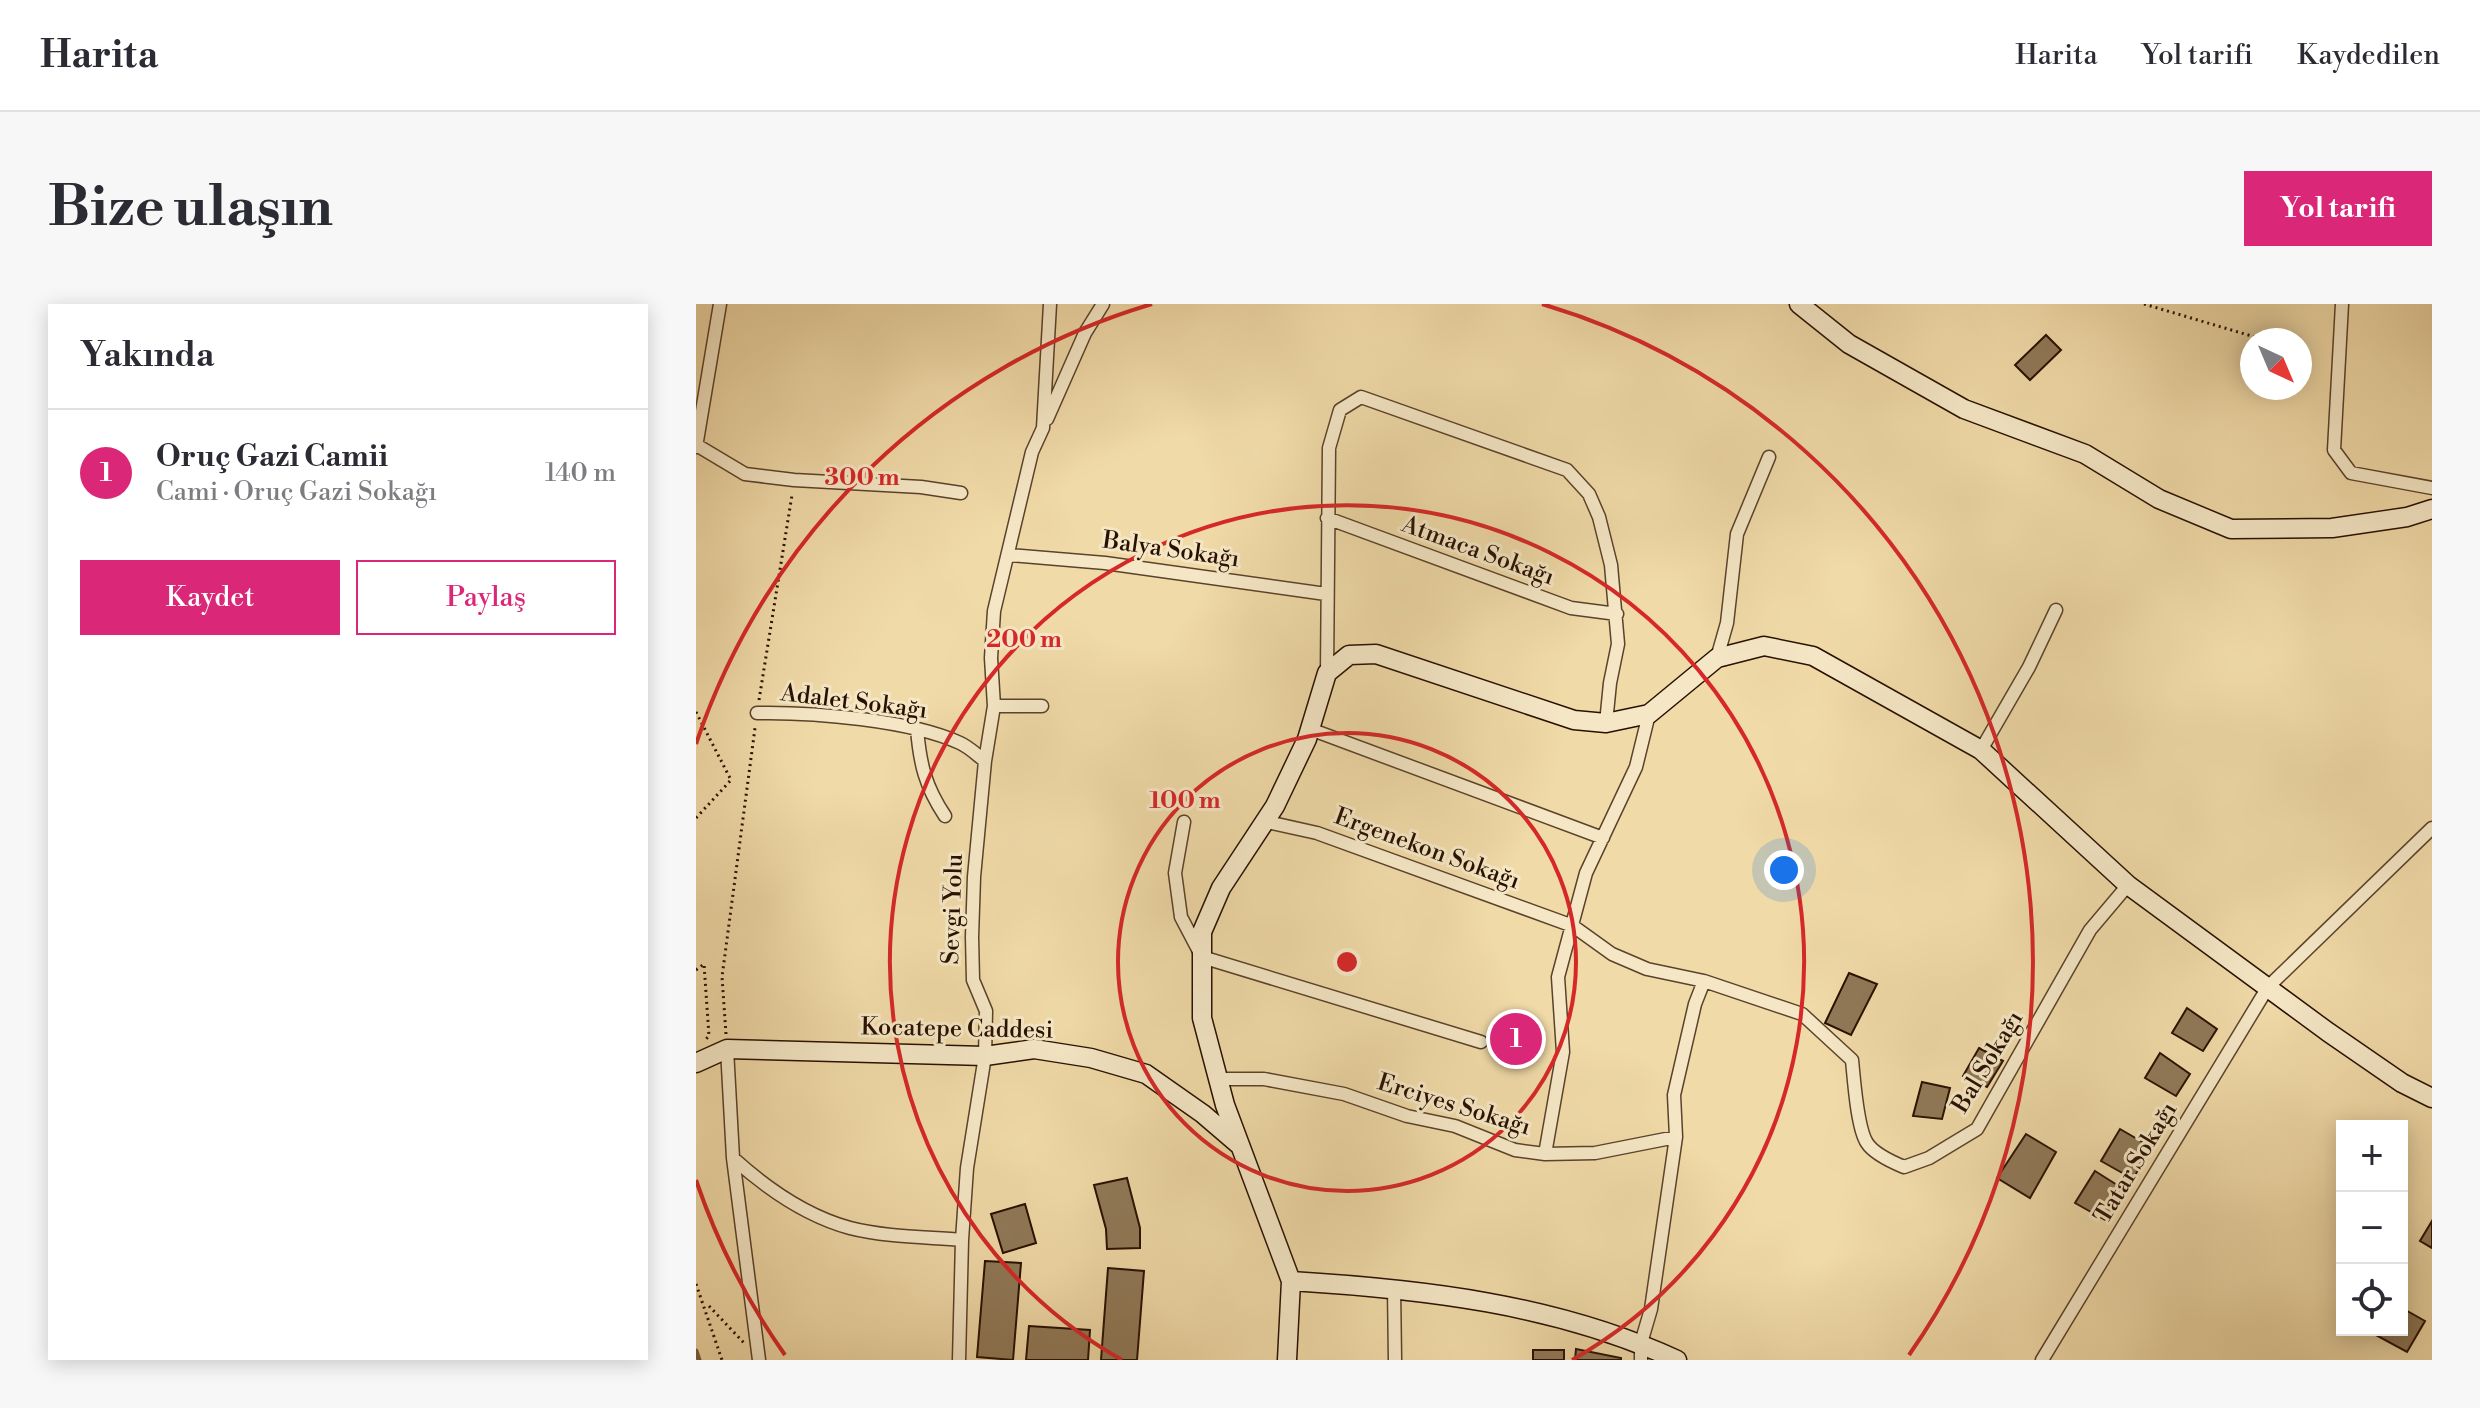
<!DOCTYPE html>
<html lang="tr">
<head>
<meta charset="utf-8">
<style>
  body { margin:0; font-family:"Libre Bodoni",serif; background:#f7f7f7; color:#2b2b33 }
  .controls { position:absolute; right:24px; bottom:24px; display:grid; overflow:hidden; border-radius:0px; box-shadow:0 4px 20px #0003 }
  .controls button { width:72px; height:72px; display:grid; place-items:center; padding:0; border:0; border-bottom:2px solid #e1e1e2; background:#fff; color:#2b2b33; font:40px sans-serif }
  .compass { position:absolute; left:1544px; top:24px; width:72px; height:72px; border-radius:50%; background:#fff; box-shadow:0 4px 20px #0003; rotate:136deg }
  .you { position:absolute; left:1088px; top:566px; width:28px; height:28px; margin:-20px; border:6px solid #fff; border-radius:50%; background:#1a73e8; box-shadow:0 0 0 12px #1a73e833 }
  .badge { display:grid; place-items:center; width:52px; height:52px; border-radius:50%; background:#db2777; color:#fff; font-size:26px; font-weight:700 }
  .pin { position:absolute; translate:-50% -50%; border:4px solid #fff; box-shadow:0 2px 8px #0006 }
  .list { margin:0; padding:0; list-style:none }
  h2 { display:flex; justify-content:space-between; align-items:center; height:104px; margin:0; padding:0 32px; font-size:34px }
  h2 small { font-size:26px; font-weight:400; color:#7c7c81 }
  .list li { display:grid; grid-template-columns:52px 1fr auto; gap:24px; align-items:center; box-sizing:border-box; height:128px; padding:0 32px; border-top:2px solid #e1e1e2 }
  .list b { display:block; font-size:30px; white-space:nowrap }
  .list p { margin:0; font-size:26px; white-space:nowrap; color:#7c7c81 }
  .list em { font-size:26px; font-style:normal; color:#7c7c81 }
  .actions { display:flex; gap:16px; padding:24px 32px }
  .actions a { flex:1; padding:18px 0; border:2px solid #db2777; border-radius:0px; text-align:center; font-size:28px; color:#db2777 }
  .actions .main { background:#db2777; color:#fff }
  .icon { flex:none; width:44px; height:44px; fill:none; stroke:currentColor; stroke-width:2; stroke-linecap:round; stroke-linejoin:round }
  .map { position:relative; flex:none; width:1736px; height:1056px; overflow:hidden; border-radius:0px }
  header { display:flex; align-items:center; gap:48px; box-sizing:border-box; height:112px; padding:0 40px; background:#fff; border-bottom:2px solid #e1e1e2 }
  header strong { font-size:38px }
  nav { display:flex; gap:44px; margin-inline-start:auto; font-size:28px }
  .intro { display:flex; align-items:center; justify-content:space-between; box-sizing:border-box; height:192px; padding:0 48px }
  h1 { margin:0; font-size:56px }
  .button { padding:20px 36px; border-radius:0px; background:#db2777; color:#fff; font-size:28px; font-weight:700 }
  main { display:flex; gap:48px; padding:0 48px }
  aside { flex:1; background:#fff; border-radius:0px; box-shadow:0 4px 20px #0003 }
  .map>svg:first-child { display:block }
  .lines { fill:none; stroke-linecap:round; stroke-linejoin:round }
  .stream { stroke:#776043; stroke-width:5 }
  .building { fill:#907958; stroke:#281001; stroke-width:2 }
  .street-casing { stroke:#5a422b; stroke-width:15 }
  .secondary-casing { stroke:#281001; stroke-width:21 }
  .path { stroke:#281001; stroke-width:3; stroke-dasharray:2 4; stroke-linecap:butt }
  .street { stroke:#f5e7c6; stroke-width:12 }
  .secondary { stroke:#f5e7c6; stroke-width:18 }
  .ring { fill:none; stroke:#d62828; stroke-width:4 }
  .labels { text-anchor:middle; dominant-baseline:central; stroke-width:6; stroke-linejoin:round; paint-order:stroke }
  .street-label { font-size:24px; fill:#281001; stroke:#f5e7c6 }
  .centre { fill:#d62828; stroke:#f5e7c6; stroke-width:4 }
  .ring-label { font-size:24px; text-anchor:middle; font-weight:bold; fill:#d62828; stroke:#f5e7c6; stroke-width:6; stroke-linejoin:round; paint-order:stroke }
</style>
</head>
<body>
<header>
<strong>Harita</strong>
<nav><a>Harita</a><a>Yol tarifi</a><a>Kaydedilen</a></nav>
</header>
<div class="intro"><h1>Bize ulaşın</h1><a class="button">Yol tarifi</a></div>
<main>
<aside>
<h2>Yakında<small></small></h2>
<ul class="list">
<li><span class="badge">1</span><div><b>Oruç Gazi Camii</b><p>Cami · Oruç Gazi Sokağı</p></div><em>140 m</em></li>
</ul>
<div class="actions"><a class="main">Kaydet</a><a>Paylaş</a></div>
</aside>
<div class="map">
<svg width="1736" height="1056" viewBox="0 0 1736 1056">
  <rect width="100%" height="100%" fill="#f0daa8"/>
  <filter id="stains"><feTurbulence type="fractalNoise" baseFrequency=".0025" numOctaves="4"/><feColorMatrix values="0 0 0 0 .2 0 0 0 0 .09 0 0 0 0 .02 0 0 0 .5 -.17"/></filter>
  <radialGradient id="worn" r=".72"><stop offset=".6" stop-color="#630" stop-opacity="0"/><stop offset="1" stop-color="#630" stop-opacity=".3"/></radialGradient>
  <g class="lines">
    <path class="stream" d="M0 1047 3 1056"/>
  </g>
  <path class="building" d="M1350 31 1365 46 1334 76 1319 61Z
    M1153 669 1181 680 1155 731 1129 719Z
    M1491 704 1521 725 1507 747 1476 729Z
    M809 712 843 724 830 759 797 747Z
    M1283 744 1307 757 1291 783 1267 772Z
    M1464 749 1494 770 1480 792 1449 774Z
    M1226 778 1254 784 1246 815 1217 812Z
    M1424 825 1455 843 1437 875 1405 857Z
    M1330 830 1360 848 1334 894 1301 874Z
    M1399 867 1429 886 1411 917 1379 899Z
    M431 874 444 924V944L411 945 410 925 398 881Z
    M329 900 340 939 307 949 295 910Z
    M1736 917V944L1724 937Z
    M289 957 325 959 317 1056 281 1053Z
    M412 964 448 967 441 1056H405Z
    M1706 1004 1729 1017 1711 1048 1678 1030 1680 1026H1706Z
    M333 1022 394 1026 392 1056H330Z
    M880 1045 925 1054V1056H879Z
    M837 1046H868V1056H837Z"/>
  <g class="lines">
    <g class="street-casing">
      <path id="street" d="M1646 0 1638 146 1655 169 1736 184
        M351 115 389 29 407 0
        M2 142 49 170 98 176 225 183 265 189
        M0 143 24 0
        M631 214 875 304 921 310
        M313 251 409 259 630 290
        M1021 354 1031 319 1041 230 1073 153
        M631 369 633 144 644 106 665 93 871 166 893 190 903 213 915 261 922 340 914 379 910 419
        M298 402H346
        M61 409C117 408 214 416 264 439 273 443 281 451 289 457
        M221 425C224 460 229 482 249 512
        M614 425 907 534
        M1285 446 1333 363 1360 306
        M567 517 621 529 877 622 916 650 951 665 1008 677 999 700 978 791 980 833 955 1005 945 1039V1056
        M488 518 479 569 485 613 506 653 785 738
        M1008 677 1106 710 1156 756C1158 775 1161 824 1171 839 1178 850 1196 858 1208 863L1233 854 1281 825 1394 626 1432 581
        M31 745 37 854C70 884 110 912 154 924 189 933 230 933 266 936
        M523 775H568L648 790 711 812 759 822 819 846 849 850 899 849 980 833
        M849 850 867 748 862 673 890 569 940 463 953 410
        M37 854 63 1056
        M698 983 699 1056
        M263 1056 266 936 271 864 289 752 290 707 277 676 276 633 278 573 289 457 298 402 295 354 298 307 336 148 347 124 354 0
        M1346 1056 1572 683 1736 524"/>
    </g>
    <g class="secondary-casing">
      <path id="secondary" d="M1103 0 1153 40 1268 105 1389 150 1463 195 1535 225 1636 224 1711 213 1736 205
        M0 759 31 745 289 752 338 745 395 754 450 770 507 810 542 840
        M595 977C726 985 860 1000 981 1056
        M591 1056 595 977 529 801 506 714V628L525 584 579 502 611 435 631 369 653 351 680 350 878 416 910 419 953 410 1021 354 1068 342 1117 352 1285 446 1432 581 1632 728 1706 779 1736 794"/>
    </g>
    <path class="path" d="M1448 0 1569 36
      M63 396 96 191
      M0 408 35 476 0 514
      M0 666 8 660 13 732 9 736
      M30 730 26 673 59 424
      M0 980 26 1056
      M13 1002 48 1039"/>
    <use href="#street" class="street"/>
    <use href="#secondary" class="secondary"/>
  </g>
  <g class="ring">
    <circle cx="651" cy="658" r="229"/>
    <path d="M426 1056A457 457 0 1 1 876 1056"/>
    <path d="M89 1051A686 686 0 0 1 0 876M0 440A686 686 0 0 1 456 0M846 0A686 686 0 0 1 1213 1051"/>
  </g>
  <g class="labels">
    <g class="street-label">
      <text transform="translate(475 246) rotate(8)">Balya Sokağı</text>
      <text transform="translate(782 247) rotate(20)">Atmaca Sokağı</text>
      <text transform="translate(158 398) rotate(7)">Adalet Sokağı</text>
      <text transform="translate(731 545) rotate(20)">Ergenekon Sokağı</text>
      <text transform="translate(257 605) rotate(-88)">Sevgi Yolu</text>
      <text transform="translate(261 725) rotate(1)">Kocatepe Caddesi</text>
      <text transform="translate(1292 758) rotate(-59)">Bal Sokağı</text>
      <text transform="translate(758 801) rotate(17)">Erciyes Sokağı</text>
      <text transform="translate(1440 859) rotate(-59)">Tatar Sokağı</text>
    </g>
  </g>
  <circle cx="651" cy="658" r="12" class="centre"/>
  <g class="ring-label">
    <text x="166" y="181">300 m</text>
    <text x="328" y="343">200 m</text>
    <text x="489" y="504">100 m</text>
  </g>
  <rect width="100%" height="100%" filter="url(#stains)"/>
  <rect width="100%" height="100%" fill="url(#worn)"/>
</svg>
<div class="controls">
<button>+</button>
<button>−</button>
<button><svg class="icon" aria-label="locate" viewBox="0 0 24 24"><circle cx="12" cy="12" r="6"/><path d="M12 2v4M12 18v4M2 12h4M18 12h4"/></svg></button>
</div>
<svg class="compass" viewBox="-18 -18 36 36"><path d="M0-13l5 13h-10z" fill="#e53935"/><path d="M0 13l5-13h-10z" fill="#7c7c81"/></svg>
<div class="you"></div>
<div class="pin badge" style="left:820px;top:735px">1</div>
</div>
</main>
</body>
</html>
